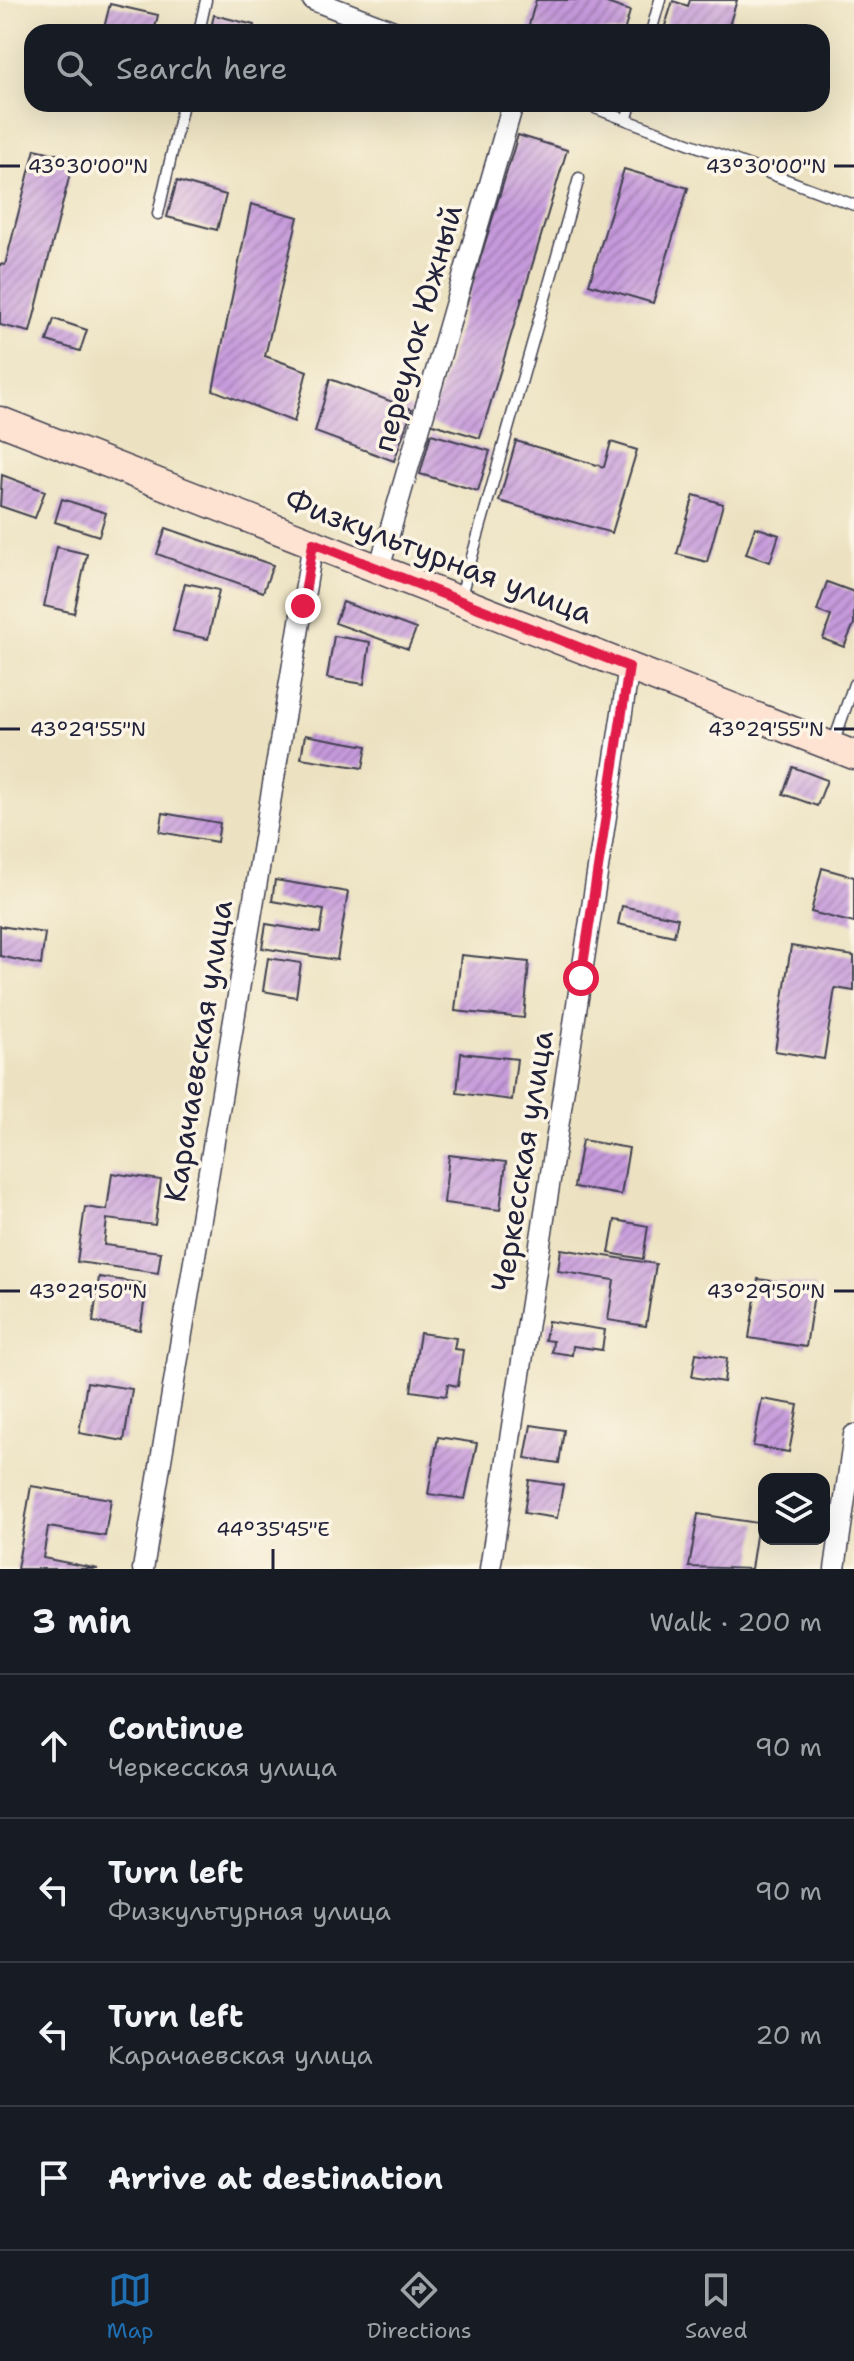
<!DOCTYPE html>
<html lang="en">
<head>
<meta charset="utf-8">
<style>
  body { margin:0; font-family:"Shantell Sans",sans-serif; background:#20242c; color:#f1f3f6 }
  .controls { position:absolute; right:24px; bottom:24px; display:grid; overflow:hidden; border-radius:16px; box-shadow:0 8px 32px #0002 }
  .controls button { width:72px; height:72px; display:grid; place-items:center; padding:0; border:0; border-bottom:2px solid #363941; background:#171b24; color:#f1f3f6; font:40px sans-serif }
  .stop { position:absolute; width:24px; height:24px; margin:-18px; border:6px solid #e11d48; border-radius:50%; background:#fff }
  .stop.end { background:#e11d48; border-color:#fff; box-shadow:0 2px 8px #0008 }
  .list { margin:0; padding:0; list-style:none }
  h2 { display:flex; justify-content:space-between; align-items:center; height:104px; margin:0; padding:0 32px; font-size:34px }
  h2 small { font-size:26px; font-weight:400; color:#9ea1a6 }
  .list li { display:grid; grid-template-columns:52px 1fr auto; gap:24px; align-items:center; box-sizing:border-box; height:144px; padding:0 32px; border-top:2px solid #363941 }
  .list b { display:block; font-size:30px; white-space:nowrap }
  .list p { margin:0; font-size:26px; white-space:nowrap; color:#9ea1a6 }
  .list em { font-size:26px; font-style:normal; color:#9ea1a6 }
  .icon { flex:none; width:44px; height:44px; fill:none; stroke:currentColor; stroke-width:2; stroke-linecap:round; stroke-linejoin:round }
  .map { position:relative; flex:none; width:854px; height:1569px; overflow:hidden }
  .search { position:absolute; background:#171b24; box-shadow:0 8px 32px #0002; left:24px; right:24px; top:24px; height:88px; display:flex; align-items:center; gap:20px; box-sizing:border-box; padding:0 28px; border-radius:24px; color:#9ea1a6; font-size:30px }
  .sheet { height:680px; background:#171b24 }
  nav { display:flex; justify-content:space-around; align-items:center; box-sizing:border-box; height:112px; border-top:2px solid #363941; background:#171b24; font-size:22px; color:#9ea1a6 }
  nav a { display:grid; justify-items:center; gap:4px }
  nav .on { color:#1f6fb2 }
  .map>svg:first-child { display:block }
  .building { fill:url(#building-hatch) }
  .lines { fill:none; stroke-linecap:round; stroke-linejoin:round }
  .service-casing { stroke:#403f4f; stroke-width:13 }
  .minor-casing { stroke:#403f4f; stroke-width:23 }
  .secondary-casing { stroke:#403f4f; stroke-width:31 }
  .service { stroke:#fff; stroke-width:10 }
  .minor { stroke:#fff; stroke-width:20 }
  .secondary { stroke:#fee3d2; stroke-width:28 }
  .route { stroke:#e11d48; stroke-width:10 }
  .ticks { fill:none; stroke:#22223b; stroke-width:3 }
  .labels { text-anchor:middle; dominant-baseline:central; stroke-width:7; stroke-linejoin:round; paint-order:stroke }
  .street-label { font-size:30px; fill:#22223b; stroke:#fcf5e5 }
  .ticks-label { font-size:20px; text-anchor:middle; fill:#22223b; stroke:#fcf5e5; stroke-width:7; stroke-linejoin:round; paint-order:stroke }
</style>
</head>
<body>
<div class="map">
<svg width="854" height="1569" viewBox="0 0 854 1569">
  <defs>
    <pattern id="building-hatch" width="6" height="6" patternUnits="userSpaceOnUse" patternTransform="scale(2)"><rect width="6" height="6" fill="#c69adb"/><path d="M-1 1l2-2M0 6l6-6M5 7l2-2" fill="none" stroke="#a07db3"/></pattern>
  </defs>
  <rect width="100%" height="100%" fill="#fcf5e5"/>
  <filter id="ink" filterUnits="userSpaceOnUse"><feTurbulence type="fractalNoise" baseFrequency=".0125" numOctaves="2"/><feDisplacementMap in="SourceGraphic" scale="16" xChannelSelector="R" yChannelSelector="G"/><feConvolveMatrix kernelMatrix="1 2 1 2 8 2 1 2 1" color-interpolation-filters="sRGB"/></filter>
  <filter id="wash" filterUnits="userSpaceOnUse"><feTurbulence type="fractalNoise" baseFrequency=".006" numOctaves="4" result="noise"/><feDisplacementMap in="SourceGraphic" scale="32" xChannelSelector="R" yChannelSelector="G"/><feGaussianBlur stdDeviation="1.8" result="paint"/><feColorMatrix in="noise" values="0 0 0 0 0 0 0 0 0 0 0 0 0 0 0 0 0 1.4 0 .05"/><feComposite in="paint" operator="in"/></filter>
  <g filter="url(#wash)">
    <rect width="100%" height="100%" fill="#ece2c1"/>
    <g id="blocks">
      <path class="building" d="M536 0H598L630 11 624 32H527Z
        M690 0H737L727 32H663L673 1 688 6Z
        M110 4 158 15 154 32H103Z
        M214 15 254 25 252 32H210Z
        M518 135 567 150 480 438 430 423Z
        M35 149 74 158 30 332 0 325V264L5 265Z
        M624 169 688 188 653 303 589 284Z
        M177 181 226 195 217 230 167 217Z
        M251 204 298 217 265 356 307 371 294 422 213 390Z
        M54 319 87 330 80 351 47 341Z
        M330 379 412 409 394 461 315 432Z
        M431 434 490 451 478 491 420 474Z
        M516 441 604 467 611 442 637 450 612 533 499 501Z
        M2 475 45 491 35 518 0 506Z
        M694 495 723 504 707 562 677 554Z
        M62 499 106 513 99 536 55 522Z
        M755 527 779 535 770 562 746 554Z
        M166 528 273 565 263 592 157 554Z
        M57 547 87 554 74 613 44 606Z
        M827 582 854 592V624L844 647 823 639 831 616 817 611Z
        M185 583 219 590 208 639 173 631Z
        M343 602 416 629 408 649 335 623Z
        M334 636 370 642 364 684 327 678Z
        M305 735 367 746 363 768 301 758Z
        M793 767 827 780 817 806 783 794Z
        M163 813 220 823 217 842 160 832Z
        M822 868 854 877V923L811 912Z
        M275 880 348 892 337 960 262 948 266 924 320 933 324 910 272 901Z
        M622 906 678 918 674 936 618 924Z
        M0 926 45 933 41 965 0 956Z
        M791 946 854 956V991L835 988 824 1059 775 1051Z
        M461 955 529 962 524 1018 455 1011Z
        M268 958 301 963 296 997 263 991Z
        M461 1053 517 1059 512 1100 457 1093Z
        M582 1140 629 1148 621 1195 574 1187Z
        M449 1155 506 1162 500 1210 444 1203Z
        M112 1173 161 1180 155 1225 107 1219 104 1245 161 1252 158 1273 77 1262 85 1207 107 1210Z
        M615 1220 648 1226 643 1259 609 1253Z
        M561 1249 656 1264 646 1326 608 1320 614 1280 558 1271Z
        M99 1277 147 1284 140 1330 93 1322Z
        M758 1279 815 1287 806 1347 749 1338Z
        M548 1321 605 1330 602 1350 573 1346 572 1355 552 1352 553 1341 545 1340Z
        M420 1333 456 1338 454 1349 463 1350 458 1386 448 1384 446 1396 411 1391Z
        M696 1353 727 1358 724 1382 692 1377Z
        M87 1382 132 1389 124 1441 79 1433Z
        M762 1399 798 1405 789 1452 753 1446Z
        M531 1425 564 1430 559 1463 525 1458Z
        M438 1437 477 1443 465 1499 428 1494Z
        M529 1480 563 1485 557 1518 524 1513Z
        M31 1486 111 1499 105 1536 48 1527 43 1558 98 1569H17Z
        M698 1514 758 1523 751 1569 689 1567Z"/>
    </g>
  </g>
  <g filter="url(#ink)">
    <use href="#blocks" fill-opacity="0" stroke="#403f4f" stroke-width="2"/>
    <g class="lines">
      <g class="service-casing">
        <path id="service" d="M199 32 206 0
          M651 32 660 0
          M584 104 854 205
          M627 118 631 104
          M158 214 183 104
          M460 599 579 178
          M833 744 854 684"/>
      </g>
      <g class="minor-casing">
        <path id="minor" d="M313 0 396 32
          M379 569 513 104
          M143 1569 313 543
          M490 1569 629 667
          M835 1569 854 1435"/>
      </g>
      <g class="secondary-casing">
        <path id="secondary" d="M0 421 854 755"/>
      </g>
      <use href="#service" class="service"/>
      <use href="#minor" class="minor"/>
      <use href="#secondary" class="secondary"/>
    </g>
  </g>
  <g class="lines" filter="url(#ink)">
    <path class="route" d="M303 606 313 543 629 667 581 978"/>
  </g>
  <path class="ticks" d="M0 166H20M834 166H854M0 729H20M834 729H854M0 1291H20M834 1291H854M273 1549V1569"/>
  <g class="labels">
    <g class="street-label">
      <text transform="translate(417 328) rotate(-74)">переулок Южный</text>
      <text transform="translate(439 556) rotate(21)">Физкультурная улица</text>
      <text transform="translate(198 1051) rotate(-81)">Карачаевская улица</text>
      <text transform="translate(522 1161) rotate(-81)">Черкесская улица</text>
    </g>
  </g>
  <g class="ticks-label">
    <text x="88" y="173">43°30'00"N</text>
    <text x="766" y="173">43°30'00"N</text>
    <text x="88" y="736">43°29'55"N</text>
    <text x="766" y="736">43°29'55"N</text>
    <text x="88" y="1298">43°29'50"N</text>
    <text x="766" y="1298">43°29'50"N</text>
    <text x="273" y="1536">44°35'45"E</text>
  </g>
</svg>
<div class="controls">
<button><svg class="icon" aria-label="layers" viewBox="0 0 24 24"><path d="M12 4l9 5-9 5-9-5zM3 14l9 5 9-5"/></svg></button>
</div>
<div class="stop" style="left:581px;top:978px"></div>
<div class="stop end" style="left:303px;top:606px"></div>
<div class="search"><svg class="icon" aria-label="search" viewBox="0 0 24 24"><circle cx="10" cy="10" r="6"/><path d="M15 15l6 6"/></svg>Search here</div>
</div>
<section class="sheet">
<h2>3 min<small>Walk · 200 m</small></h2>
<ul class="list">
<li><svg class="icon" aria-label="ahead" viewBox="0 0 24 24"><path d="M12 20V5M6 11l6-6 6 6"/></svg><div><b>Continue</b><p>Черкесская улица</p></div><em>90 m</em></li>
<li><svg class="icon" aria-label="left" viewBox="0 0 24 24"><path d="M17 20v-9H6M10 6l-5 5 5 5"/></svg><div><b>Turn left</b><p>Физкультурная улица</p></div><em>90 m</em></li>
<li><svg class="icon" aria-label="left" viewBox="0 0 24 24"><path d="M17 20v-9H6M10 6l-5 5 5 5"/></svg><div><b>Turn left</b><p>Карачаевская улица</p></div><em>20 m</em></li>
<li><svg class="icon" aria-label="arrive" viewBox="0 0 24 24"><path d="M6 21V4h12l-3 4 3 4H6"/></svg><div><b>Arrive at destination</b></div></li>
</ul>
</section>
<nav>
<a class="on"><svg class="icon" aria-label="map" viewBox="0 0 24 24"><path d="M3 6l6-2 6 2 6-2v14l-6 2-6-2-6 2zM9 4v14M15 6v14"/></svg>Map</a>
<a><svg class="icon" aria-label="directions" viewBox="0 0 24 24"><path d="M12 3l9 9-9 9-9-9zM9 14v-3h6M13 9l2 2-2 2"/></svg>Directions</a>
<a><svg class="icon" aria-label="saved" viewBox="0 0 24 24"><path d="M7 4h10v16l-5-4-5 4z"/></svg>Saved</a>
</nav>
</body>
</html>
